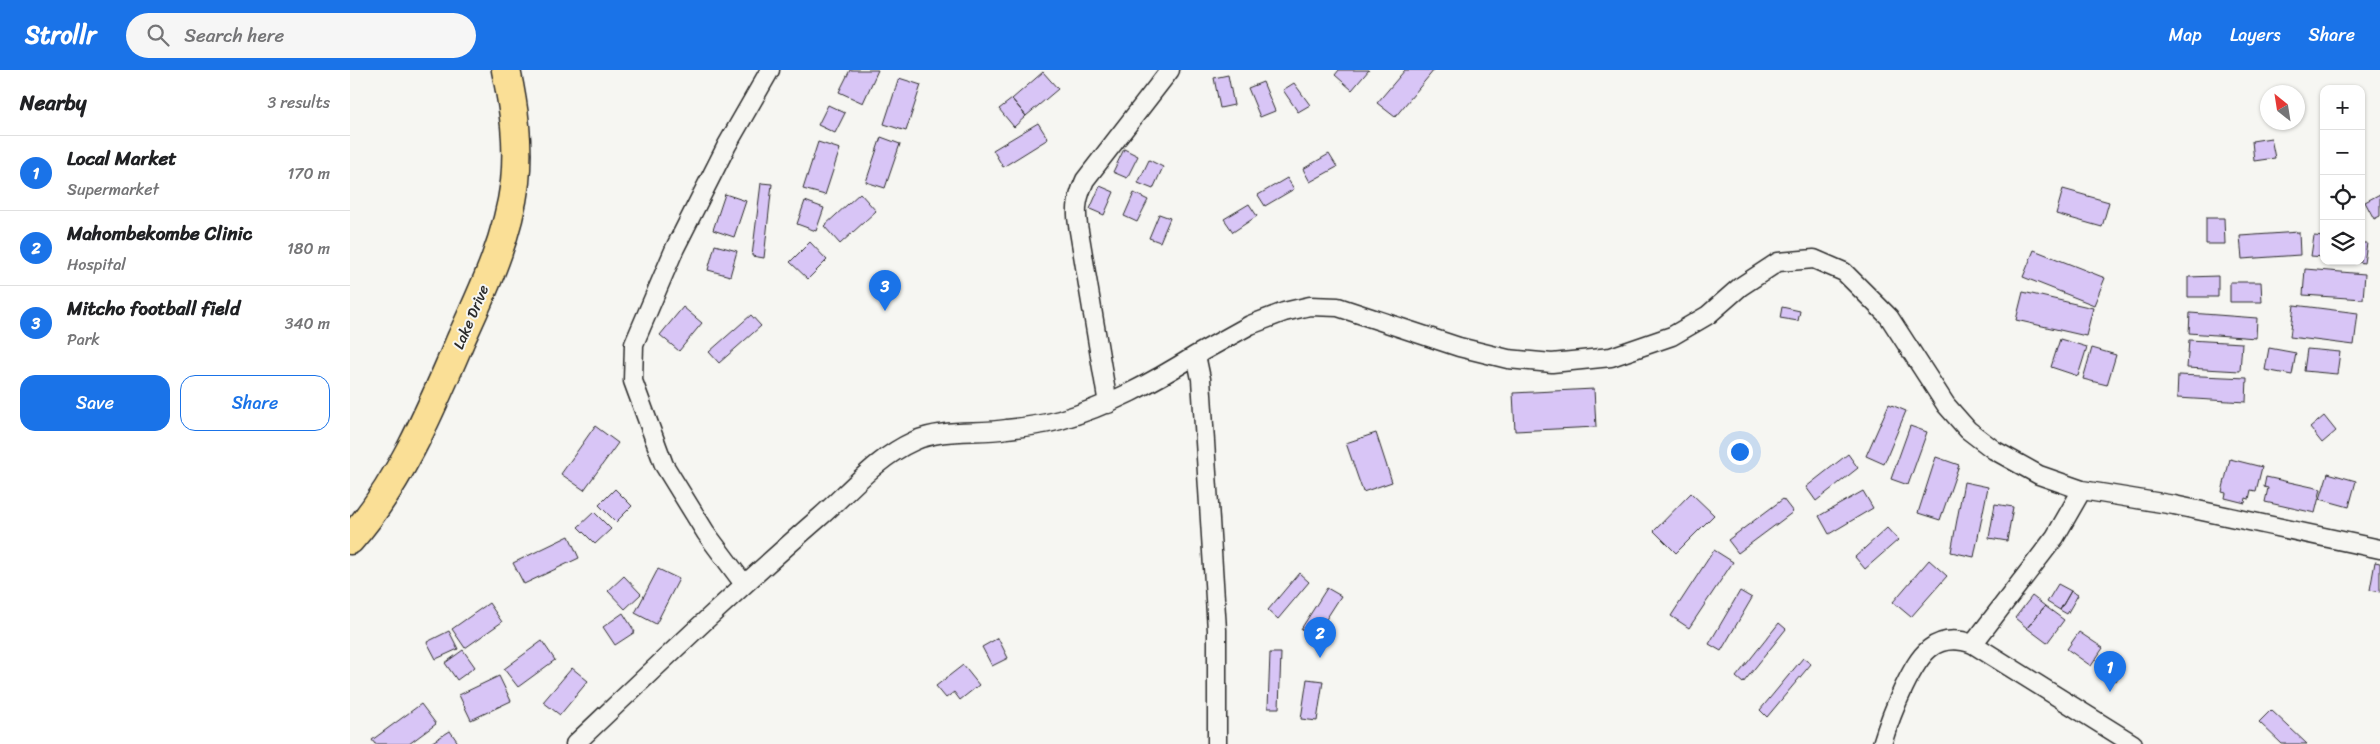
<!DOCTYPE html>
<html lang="en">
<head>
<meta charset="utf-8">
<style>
  body { margin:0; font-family:Sriracha,sans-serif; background:#f6f6f6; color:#202124 }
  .controls { position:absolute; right:15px; top:15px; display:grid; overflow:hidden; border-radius:10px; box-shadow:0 1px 4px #0004 }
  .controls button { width:45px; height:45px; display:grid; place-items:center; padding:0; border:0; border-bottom:1px solid #e0e0e0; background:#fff; color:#202124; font:25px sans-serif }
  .compass { position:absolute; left:1910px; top:15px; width:45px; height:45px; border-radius:50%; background:#fff; box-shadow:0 1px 4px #0004; rotate:330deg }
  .you { position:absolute; left:1389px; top:381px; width:18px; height:18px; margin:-12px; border:4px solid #fff; border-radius:50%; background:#1a73e8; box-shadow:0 0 0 8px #1a73e833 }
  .badge { display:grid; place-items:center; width:32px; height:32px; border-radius:50%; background:#1a73e8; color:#fff; font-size:16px; font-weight:700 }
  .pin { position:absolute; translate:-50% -41px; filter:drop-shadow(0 1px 2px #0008) }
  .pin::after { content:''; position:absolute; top:26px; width:18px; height:15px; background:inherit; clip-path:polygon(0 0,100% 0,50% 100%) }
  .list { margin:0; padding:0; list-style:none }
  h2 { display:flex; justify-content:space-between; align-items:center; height:65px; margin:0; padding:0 20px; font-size:21px }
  h2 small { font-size:16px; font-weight:400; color:#757577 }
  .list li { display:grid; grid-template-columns:32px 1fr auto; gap:15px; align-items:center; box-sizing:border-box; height:75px; padding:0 20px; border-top:1px solid #e0e0e0 }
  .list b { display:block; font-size:19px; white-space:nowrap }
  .list p { margin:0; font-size:16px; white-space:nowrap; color:#757577 }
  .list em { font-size:16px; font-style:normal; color:#757577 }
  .actions { display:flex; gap:10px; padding:15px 20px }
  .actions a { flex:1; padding:11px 0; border:1px solid #1a73e8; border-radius:15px; text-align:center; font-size:18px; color:#1a73e8 }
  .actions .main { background:#1a73e8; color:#fff }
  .icon { flex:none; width:28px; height:28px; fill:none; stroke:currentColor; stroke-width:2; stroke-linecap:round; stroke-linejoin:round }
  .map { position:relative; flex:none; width:2030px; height:674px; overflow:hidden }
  header { display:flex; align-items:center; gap:30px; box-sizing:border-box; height:70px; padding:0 25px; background:#1a73e8; color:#fff }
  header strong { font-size:24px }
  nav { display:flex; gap:28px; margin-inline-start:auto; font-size:18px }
  .search { width:350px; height:45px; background:#f6f6f6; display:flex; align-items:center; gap:12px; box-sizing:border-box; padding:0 18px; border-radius:28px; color:#757577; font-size:19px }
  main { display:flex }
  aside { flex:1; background:#fff }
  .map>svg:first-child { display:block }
  .building { fill:#d8c5f6; stroke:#2b2b2b }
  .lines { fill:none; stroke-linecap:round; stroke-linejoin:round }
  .street-casing { stroke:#2b2b2b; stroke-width:21 }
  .primary-casing { stroke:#2b2b2b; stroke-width:31 }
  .street { stroke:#f6f6f2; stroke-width:18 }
  .primary { stroke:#fadf96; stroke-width:28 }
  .labels { text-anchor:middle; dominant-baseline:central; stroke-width:4; stroke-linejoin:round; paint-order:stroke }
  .street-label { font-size:15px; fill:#2b2b2b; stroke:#f6f6f2 }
</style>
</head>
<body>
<header>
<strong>Strollr</strong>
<div class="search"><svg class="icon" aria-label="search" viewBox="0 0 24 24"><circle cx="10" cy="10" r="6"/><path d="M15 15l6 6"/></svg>Search here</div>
<nav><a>Map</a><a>Layers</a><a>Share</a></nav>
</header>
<main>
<aside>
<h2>Nearby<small>3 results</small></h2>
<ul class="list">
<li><span class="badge">1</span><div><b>Local Market</b><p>Supermarket</p></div><em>170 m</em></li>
<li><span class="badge">2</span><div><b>Mahombekombe Clinic</b><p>Hospital</p></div><em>180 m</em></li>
<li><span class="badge">3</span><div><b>Mitcho football field</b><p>Park</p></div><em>340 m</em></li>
</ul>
<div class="actions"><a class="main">Save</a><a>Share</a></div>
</aside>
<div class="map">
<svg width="2030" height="674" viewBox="0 0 2030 674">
  <rect width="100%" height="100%" fill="#f6f6f2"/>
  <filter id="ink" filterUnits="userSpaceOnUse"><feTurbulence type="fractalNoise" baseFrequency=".02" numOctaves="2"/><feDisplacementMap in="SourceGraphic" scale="10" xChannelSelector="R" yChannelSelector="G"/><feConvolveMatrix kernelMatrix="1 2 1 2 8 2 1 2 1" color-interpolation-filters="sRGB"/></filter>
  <g filter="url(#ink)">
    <path class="building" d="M500 0H528L513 33 489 22Z
      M989 0H1019L1002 20 985 5Z
      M1055 0H1084L1045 47 1027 33Z
      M693 2 708 19 676 46 662 29Z
      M878 5 884 35 870 38 864 8Z
      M549 8 571 15 556 61 534 54Z
      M913 12 925 41 910 47 898 18Z
      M944 13 960 35 948 42 933 20Z
      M662 29 676 46 664 57 649 39Z
      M478 35 495 43 485 63 468 55Z
      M688 53 698 69 653 97 643 80Z
      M531 67 550 74 535 118 516 112Z
      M1921 68 1925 88 1904 91 1902 71Z
      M468 72 490 79 475 125 453 119Z
      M774 79 788 86 777 108 763 102Z
      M979 84 987 97 960 112 953 99Z
      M799 90 813 97 803 119 788 113Z
      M937 108 944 119 915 136 908 125Z
      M411 113 422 114 414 188 402 186Z
      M750 116 764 122 754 145 740 139Z
      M1713 119 1759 132 1752 157 1706 144Z
      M510 123 526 141 490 174 474 156Z
      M784 123 798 130 787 152 774 146Z
      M375 124 396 131 384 167 363 160Z
      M2030 124V146L2024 149 2015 132Z
      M455 131 474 138 466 161 447 154Z
      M899 134 907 146 883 162 874 149Z
      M809 144 820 148 810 172 799 168Z
      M1856 148H1874L1875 174H1856Z
      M1949 162 1950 185 1892 189 1890 166Z
      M1964 166 1974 167V187L1961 186Z
      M460 172 477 190 458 209 440 192Z
      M2011 173H2017L2014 193 2002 191H2011Z
      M365 175 387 181 380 206 358 200Z
      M1684 180 1755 208 1744 235 1673 207Z
      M1955 199 2015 204 2013 229 1953 225Z
      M1868 206V227H1838V207Z
      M1880 212H1911L1912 232H1880Z
      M1673 222 1743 238 1736 266 1666 250Z
      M1944 235 2008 243 2004 275 1940 267Z
      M333 237 352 253 329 281 310 265Z
      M1432 237 1450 241 1448 251 1430 248Z
      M1840 243 1907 248 1906 268 1839 263Z
      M401 245 411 256 369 293 359 282Z
      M1710 269 1737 277 1728 306 1701 297Z
      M1839 270 1892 273 1890 301 1837 298Z
      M1742 278 1766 285 1757 315 1733 309Z
      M1919 278 1946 283 1942 305 1915 300Z
      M1957 279 1990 282 1987 304 1954 301Z
      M1828 305 1897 308 1896 332 1827 328Z
      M1244 319 1246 357 1165 361 1163 323Z
      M1539 334 1556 341 1534 394 1516 386Z
      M1974 346 1986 361 1972 373 1960 358Z
      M245 356 268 373 234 420 211 404Z
      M1560 356 1577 362 1558 415 1541 409Z
      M1026 363 1042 412 1013 422 996 373Z
      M1498 384 1508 398 1466 431 1456 417Z
      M1586 387 1609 395 1590 450 1568 443Z
      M1880 389 1912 397 1906 421 1901 420 1899 429 1896 428 1895 433 1875 428 1876 423 1872 422Z
      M1978 403 2006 411 1999 437 1970 429Z
      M1916 407 1971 419 1965 443 1915 432 1918 418 1914 417Z
      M1614 412 1638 417 1624 487 1601 482Z
      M265 419 282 436 266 452 249 435Z
      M1513 421 1523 438 1479 464 1469 446Z
      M1341 423 1364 445 1326 483 1304 461Z
      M1433 429 1443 442 1388 483 1378 470Z
      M1645 434 1663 437 1657 471 1639 468Z
      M244 442 261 459 245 474 228 457Z
      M1537 458 1548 470 1515 499 1505 487Z
      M219 466 229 488 174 514 163 493Z
      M1364 480 1383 492 1339 558 1321 546Z
      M1579 490 1597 506 1561 547 1543 532Z
      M2025 492 2030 493V522L2020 520Z
      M308 499 329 509 306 554 285 543Z
      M949 503 959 512 928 549 918 540Z
      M274 506 291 524 275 539 258 521Z
      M1708 514 1721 521 1710 540 1697 532Z
      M977 518 991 526 964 568 951 559Z
      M1390 521 1402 528 1371 581 1359 574Z
      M1721 521 1728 525 1717 544 1710 540Z
      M1682 526 1695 536 1677 558 1665 548Z
      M139 533 152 552 115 578 102 559Z
      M1695 536 1714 550 1697 573 1677 558Z
      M273 543 285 562 265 575 253 557Z
      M1429 553 1436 559 1393 613 1386 607Z
      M99 561 108 579 86 589 77 572Z
      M1729 562 1753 578 1741 596 1717 579Z
      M648 568 658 588 642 596 632 577Z
      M192 571 205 590 168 617 154 599Z
      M113 580 125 597 107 610 95 593Z
      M920 583H931L929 638H918Z
      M1759 587 1774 596 1766 611 1750 601Z
      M1453 588 1461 594 1417 647 1410 640Z
      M613 595 629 615 610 630 604 622 596 628 586 616Z
      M222 598 238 611 210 645 193 632Z
      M149 606 161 631 121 650 109 625Z
      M957 609 973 611 967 651 951 649Z
      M71 634 86 654 59 674H25L22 670Z
      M1921 640 1957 674H1932L1909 652Z
      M100 661 109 674H79Z"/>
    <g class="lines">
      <g class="street-casing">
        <path id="street" d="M846 285 900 255 934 242 960 236 988 237 1109 277 1158 289 1202 293 1261 287 1322 266 1358 245 1390 217 1428 192 1464 189 1494 202 1539 247 1596 335 1618 360 1644 380 1689 405 1732 420 1824 435 2030 479
          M758 334 728 155C725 137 728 126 735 110L820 0
          M394 514 356 463 314 395 283 311 284 274 325 178 377 75 420 0
          M1623 574 1783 674
          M225 674C306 597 386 520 470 447 500 421 526 388 564 371 593 358 627 364 657 359 675 357 693 355 710 350 759 336 803 312 846 285L851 309 867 560V674
          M1532 674C1538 654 1545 636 1554 617 1569 586 1584 560 1623 574L1705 467 1732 420"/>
      </g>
      <g class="primary-casing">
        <path id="primary" d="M0 470C51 412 81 339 111 269 134 219 158 168 165 112 169 73 164 38 156 0"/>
      </g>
      <use href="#street" class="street"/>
      <use href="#primary" class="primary"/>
    </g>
  </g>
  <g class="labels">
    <g class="street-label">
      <text transform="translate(121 247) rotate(-67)">Lake Drive</text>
    </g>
  </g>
</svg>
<div class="controls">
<button>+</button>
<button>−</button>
<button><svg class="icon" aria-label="locate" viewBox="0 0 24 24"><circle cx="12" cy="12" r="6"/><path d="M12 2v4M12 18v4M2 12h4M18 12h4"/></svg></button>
<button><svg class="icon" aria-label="layers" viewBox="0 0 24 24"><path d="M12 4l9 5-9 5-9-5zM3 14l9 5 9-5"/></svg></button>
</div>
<svg class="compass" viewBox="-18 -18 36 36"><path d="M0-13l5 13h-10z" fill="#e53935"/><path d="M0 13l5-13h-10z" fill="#757577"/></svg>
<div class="you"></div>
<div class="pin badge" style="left:1760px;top:622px">1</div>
<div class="pin badge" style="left:970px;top:588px">2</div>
<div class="pin badge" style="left:535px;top:241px">3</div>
</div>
</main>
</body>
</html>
